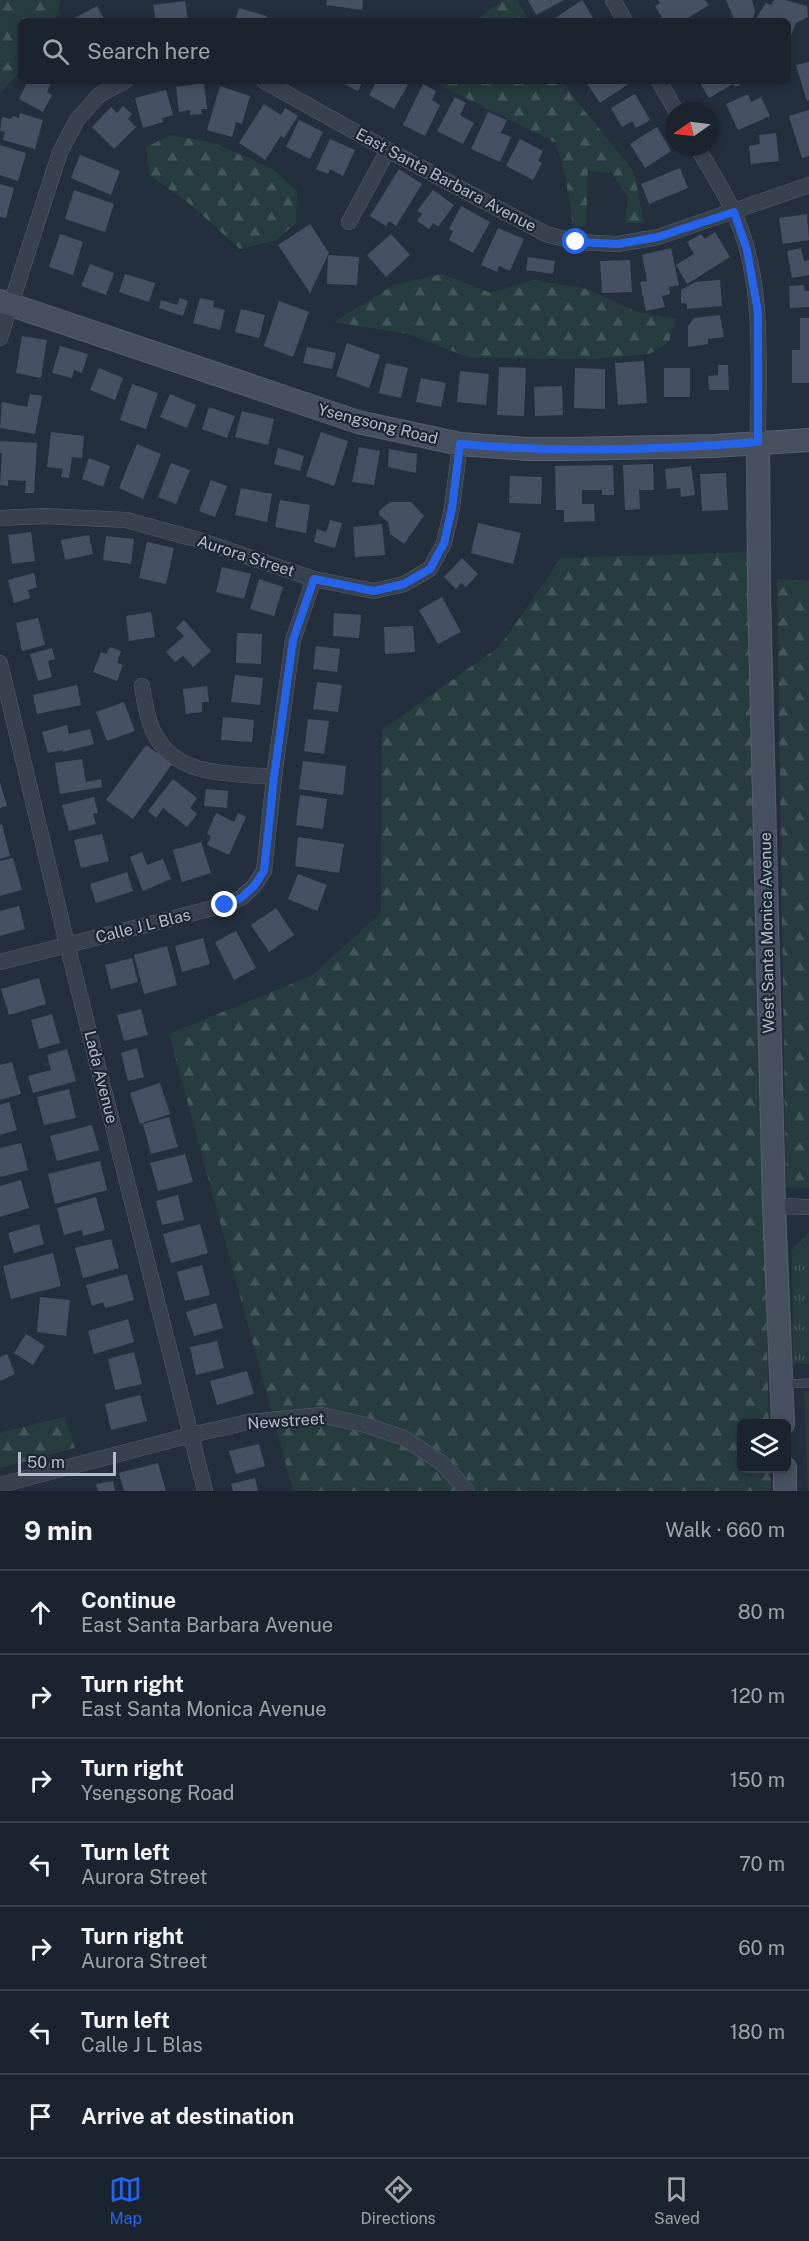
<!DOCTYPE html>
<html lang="en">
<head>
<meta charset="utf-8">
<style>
  body { margin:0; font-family:"Public Sans",sans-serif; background:#242b36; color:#f1f3f6 }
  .controls { position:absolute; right:18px; bottom:18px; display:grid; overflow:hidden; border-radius:9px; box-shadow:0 3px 9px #0003 }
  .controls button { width:54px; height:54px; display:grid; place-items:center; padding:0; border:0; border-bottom:2px solid #39404a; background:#1b232e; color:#f1f3f6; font:30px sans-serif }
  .compass { position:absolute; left:665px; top:102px; width:54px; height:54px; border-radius:50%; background:#1b232e; box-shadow:0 3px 9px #0003; rotate:256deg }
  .scale { position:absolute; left:18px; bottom:15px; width:98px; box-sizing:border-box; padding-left:6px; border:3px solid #b4bcc9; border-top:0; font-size:16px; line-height:21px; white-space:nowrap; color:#b4bcc9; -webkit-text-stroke:4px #1d2633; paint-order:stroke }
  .stop { position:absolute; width:18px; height:18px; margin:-14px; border:4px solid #2563eb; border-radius:50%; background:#fff }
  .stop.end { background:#2563eb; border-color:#fff; box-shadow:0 2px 6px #0008 }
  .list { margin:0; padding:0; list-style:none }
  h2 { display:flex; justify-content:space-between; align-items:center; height:78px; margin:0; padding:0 24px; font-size:26px }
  h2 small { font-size:20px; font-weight:400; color:#a0a4aa }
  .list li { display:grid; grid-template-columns:39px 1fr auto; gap:18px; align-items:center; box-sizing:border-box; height:84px; padding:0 24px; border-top:2px solid #39404a }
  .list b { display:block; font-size:22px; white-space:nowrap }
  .list p { margin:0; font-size:20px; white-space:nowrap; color:#a0a4aa }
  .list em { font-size:20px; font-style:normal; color:#a0a4aa }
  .icon { flex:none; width:33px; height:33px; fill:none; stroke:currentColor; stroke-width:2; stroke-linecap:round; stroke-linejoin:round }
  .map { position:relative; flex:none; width:809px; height:1491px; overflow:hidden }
  .search { position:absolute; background:#1b232e; box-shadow:0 3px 9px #0003; left:18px; right:18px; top:18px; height:66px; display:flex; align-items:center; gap:15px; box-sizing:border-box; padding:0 21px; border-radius:9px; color:#a0a4aa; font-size:22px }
  .sheet { height:666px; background:#1b232e }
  nav { display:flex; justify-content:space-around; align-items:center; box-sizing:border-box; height:84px; border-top:2px solid #39404a; background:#1b232e; font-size:16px; color:#a0a4aa }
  nav a { display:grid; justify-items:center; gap:3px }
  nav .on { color:#2563eb }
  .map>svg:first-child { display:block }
  .grass { fill:url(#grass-tufts) }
  .forest { fill:url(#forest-firs) }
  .building { fill:#455162 }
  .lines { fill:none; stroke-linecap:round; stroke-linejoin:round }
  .service-casing { stroke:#565f6c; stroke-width:9 }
  .minor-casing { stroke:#565f6c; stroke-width:16 }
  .secondary-casing { stroke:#565f6c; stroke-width:24 }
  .service { stroke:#38414e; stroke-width:8 }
  .minor { stroke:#38414e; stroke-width:15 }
  .secondary { stroke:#465061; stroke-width:22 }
  .route { stroke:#2563eb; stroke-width:8 }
  .labels { text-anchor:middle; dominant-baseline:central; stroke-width:4.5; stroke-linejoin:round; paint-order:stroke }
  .street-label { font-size:16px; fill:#b4bcc9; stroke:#1d2633 }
</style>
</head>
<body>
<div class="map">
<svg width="809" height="1491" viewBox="0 0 809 1491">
  <defs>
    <pattern id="grass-tufts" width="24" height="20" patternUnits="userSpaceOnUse" patternTransform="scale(1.5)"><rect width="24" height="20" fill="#263c3f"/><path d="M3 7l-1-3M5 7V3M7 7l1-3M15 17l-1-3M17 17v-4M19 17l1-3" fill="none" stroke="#435659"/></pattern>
    <pattern id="forest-firs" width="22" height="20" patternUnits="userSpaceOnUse" patternTransform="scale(1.5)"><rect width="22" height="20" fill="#263c3f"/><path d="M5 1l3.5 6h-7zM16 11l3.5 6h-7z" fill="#435659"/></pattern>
  </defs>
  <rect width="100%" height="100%" fill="#242f3e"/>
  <path class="grass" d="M809 1233V1364L793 1363 792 1250Z
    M809 1391V1491H808L804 1392Z"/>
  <path class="forest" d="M0 0H60L55 21H21V71L0 93Z
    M504 0H517L529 21H463L478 18Z
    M432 81H564L572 95 634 172 644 223H625L628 198 612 173 588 171 586 226 573 227 565 174 556 143Z
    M171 135 214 143 273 169 297 191 296 223 276 240 240 249 191 205 150 175 146 147Z
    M442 274 491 293 534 280 587 289 637 312 676 319 669 342 649 354 594 359 470 358 408 334 334 322 394 285Z
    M747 552 769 1423 742 1424V1468L771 1469V1491H293L169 1034 313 975 381 913 382 730 500 646 561 558Z
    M777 579 809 581V1188L786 1187Z
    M64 1417 75 1448 0 1468V1433Z"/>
  <path class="building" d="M327 0H363L362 10 326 5Z
    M528 0H564L536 15Z
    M582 0 595 21H555L554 19Z
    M658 0H705L709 5 683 21 679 19 675 21H664L655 6 660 3Z
    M726 0H752L755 12 752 20 735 21Z
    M774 0H785L807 6 808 17 796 23 788 44V21H754L766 3 771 5Z
    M185 1 188 21H156L153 5Z
    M97 6 105 21H69Z
    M239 8 267 16 265 21H235Z
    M809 62V100L807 101 796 65Z
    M28 81H47L51 83 47 92 52 95 43 112 19 99Z
    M338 81H363L358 91Z
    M377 81H400L408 85 394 109 369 95Z
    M588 81H633L600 103 586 82Z
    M705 81H746L736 87 733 84 709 98 700 83Z
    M204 83 207 109H201L202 114 190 115V110L179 112 176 87Z
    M423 84 436 91 432 100 440 105 425 136 403 125Z
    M220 86 250 96 242 124 236 122 232 137 207 130Z
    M166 90 173 115 162 118 163 122 143 128 135 98Z
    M635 94 650 120 636 128 632 121 622 127 611 108Z
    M748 94 751 102 761 97 770 116 738 130 726 104Z
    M455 97 466 103 460 115 474 123 463 144 437 131Z
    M264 104 281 115 285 108 298 116 284 138 281 136 265 160 239 143Z
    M123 106 132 114 128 119 136 127 114 149 92 127 111 107 117 113Z
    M809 110V156L802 158 789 116Z
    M488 112 507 120 501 133 511 137 500 162 471 149Z
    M20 113 43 120 35 149 3 140 5 132 0 131 2 117 11 119 13 116 19 118Z
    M299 120 323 132 310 159 286 147Z
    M657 127 671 151 645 168 630 144Z
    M776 133 779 161 751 164 749 146 760 144 759 135Z
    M330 139 355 150 343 176 330 169 328 174 316 169Z
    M520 139 543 151 538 161 542 163 533 180 506 166Z
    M0 145 26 153 18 181 0 175Z
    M80 155 120 171 111 195 71 178Z
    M680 168 688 188 649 204 641 184Z
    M399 169 422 184 396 226 389 221 386 226 370 216Z
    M0 184 14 188 6 218 0 217Z
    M74 190 114 204 105 232 65 219Z
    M433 190 454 205 438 227 433 223 429 229 417 221 422 214 417 211Z
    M461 206 490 222 473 253 449 240 453 231 449 229Z
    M807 214 809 240 783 244 779 218Z
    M310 224 329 253 310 293 278 245Z
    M498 228 524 239 510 271 499 266 497 272 481 265Z
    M715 232 730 257 687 284 676 265 694 254 687 242 701 234 705 239Z
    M60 234 83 242 73 275 49 267Z
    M391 234 410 255 386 277 367 255Z
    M671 248 679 285 669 287 670 294 662 296 665 307 646 311 640 282 647 281 642 255Z
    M801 248 804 261 809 260V275L792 278 787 251Z
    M328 255 359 257 357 285 327 284Z
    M528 257 555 261 553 274 526 270Z
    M630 260 632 292 602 293 600 261Z
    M90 264 114 273 106 295 81 286Z
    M125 274 155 283 149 302 119 292Z
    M720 280 722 306 687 309V304L681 303V290L695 282Z
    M804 285 805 291H809V307L790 308 789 286Z
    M180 298 188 301 183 316 159 308 161 300 177 305Z
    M200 298 214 301 213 307 225 310 220 330 193 323Z
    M279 301 309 312 293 357 264 346Z
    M241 309 265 315 259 338 235 332Z
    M720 315 724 337 708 339V344L688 347V326L694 318Z
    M800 318H809V383H792V350H800Z
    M22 336 47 340 41 378 16 373Z
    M347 343 380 355 369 388 336 376Z
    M60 346 88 354 82 373 74 370 72 378 52 373Z
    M307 347 336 353 332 369 303 363Z
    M644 361 647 403 618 405 615 363Z
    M386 363 408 368 401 398 379 393Z
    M718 365H728L729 390H709L708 376 718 375Z
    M499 367 526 368 524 416 497 415Z
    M99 368 123 378 115 400 90 390Z
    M575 368 605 369V409L574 408Z
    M664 368H690V397H664Z
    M460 371 489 374 486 405 457 402Z
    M421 378 446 383 441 407 416 402Z
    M132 384 158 393 146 429 120 420Z
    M562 386 563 415 535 416 534 387Z
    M30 394 42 396 35 434 0 428 2 402 27 407Z
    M170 394 196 405 187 428 160 417Z
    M209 407 235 416 227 438 202 429Z
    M242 411 274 419 268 445 235 437Z
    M51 432 84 436 82 458 72 457 69 478 61 477 63 469 47 467Z
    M321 432 348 441 334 486 306 476Z
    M0 441 37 443 34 493H25L26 481 8 480V486L0 485 2 453H0Z
    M137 444 161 454 143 499 119 488Z
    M359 447 380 451 374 485 352 482Z
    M278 448 304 456 300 471 274 464Z
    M389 449 417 454 416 473 388 467Z
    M89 458 110 466 103 487 82 479Z
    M171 463 190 470 176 504 158 497Z
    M653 464 654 490H639L640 509 625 510 623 465Z
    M613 465 614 495H602V490H582V504H594L595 521 564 522V510H556L555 466Z
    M691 466 695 495 681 497 680 488 667 489 665 469Z
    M726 473 728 510 702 511 700 474Z
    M510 476 542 477 541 504 509 503Z
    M211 480 227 486 215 517 199 511Z
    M241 488 272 494 267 522 235 515Z
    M280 500 310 505 306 533 275 527Z
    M390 502H411L424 516 404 544 390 534 388 522 379 515 380 510Z
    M330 520 342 523 335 548 314 542 317 529 326 532Z
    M478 523 521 533 513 564 471 553Z
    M382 524 385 555 355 557 353 527Z
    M31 532 35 561 12 564 8 535Z
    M89 535 93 554 65 560 61 540Z
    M106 536 134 539 131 564 103 560Z
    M147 542 174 548 166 584 139 578Z
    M462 558 478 574 466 587 461 583 456 589 444 577Z
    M222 567 251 574 244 599 216 592Z
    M34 573 37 587 28 590 30 598 14 603 8 580Z
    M259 579 283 587 274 616 250 609Z
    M442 597 461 632 438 644 419 610Z
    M151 612 155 637 129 641 126 616Z
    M334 613 361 615 359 638 333 636Z
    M38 618 45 645 22 651 16 623Z
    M184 620 211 651 193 667 183 656 175 662 166 652 184 636 176 628Z
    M413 626 415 652 385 654 384 627Z
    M237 633 262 634 261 664 236 663Z
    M316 646 340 649 337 672 313 669Z
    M110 647 121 651 117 663 123 665 117 681 93 672 101 652 106 654Z
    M52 648 55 659 48 661 52 677 38 681 30 654Z
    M235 675 263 678 260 705 231 702Z
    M317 682 342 685 338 712 313 709Z
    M77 685 81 705 37 714 33 695Z
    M207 686 209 702H202V712L186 714 183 689Z
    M124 702 135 731 107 741 96 712Z
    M223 717 254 720 252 742 221 740Z
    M308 719 329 721 324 754 304 751Z
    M67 725 69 734 90 729 94 744 63 752V750L48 753 42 732Z
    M146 745 172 764 133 819 106 800Z
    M82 759 86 782 101 779 102 787 60 794 55 763Z
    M303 761 346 766 343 795 299 789Z
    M173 779 197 798 190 808 197 814 187 827 163 808 156 818 148 811Z
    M0 782 7 806 0 808Z
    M206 789 228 791 227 808 204 806Z
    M300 795 327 799 323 829 296 825Z
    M94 797 98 813 93 814 96 824 69 831 62 805Z
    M216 813 234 822 238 813 246 817 229 855 207 845 211 836 207 834Z
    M2 824 10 856 0 859V825Z
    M102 834 109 861 81 868 74 840Z
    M298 837 344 844 339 873 295 866Z
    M201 842 211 873 182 882 173 850Z
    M142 852 147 865 163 859 171 879 143 891 130 857Z
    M13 858 22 890 0 896V861Z
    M127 872 133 891 96 903 90 884Z
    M298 874 327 885 317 911 288 899Z
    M19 906 25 929 0 936V911Z
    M276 908 294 935 269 952 251 925Z
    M236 931 256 968 234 980 215 942Z
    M203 938 210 964 182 972 175 946Z
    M167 946 177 985 144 994 134 955Z
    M132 958 138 982 111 989 105 965Z
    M39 978 46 1004 9 1015 1 989Z
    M141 1009 148 1035 124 1041 117 1015Z
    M52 1014 60 1043 39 1049 31 1020Z
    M137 1048 144 1077 128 1081 121 1053Z
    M67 1049 76 1081 33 1093 28 1076 51 1070 47 1055Z
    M12 1062 21 1094 0 1100V1065Z
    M160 1083 170 1114 140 1124 130 1093Z
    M69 1089 76 1118 44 1125 37 1097Z
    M9 1102 17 1130 0 1135V1105Z
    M169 1117 178 1147 151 1154 143 1124Z
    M92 1125 99 1150 57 1161 50 1136Z
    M21 1143 28 1170 0 1177V1148Z
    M185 1154 193 1182 158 1191 150 1163Z
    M100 1161 107 1190 55 1204 48 1174Z
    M21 1180 29 1208 0 1217V1186Z
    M178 1195 184 1220 162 1225 156 1201Z
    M96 1197 105 1230 83 1236 82 1230 64 1235 57 1208Z
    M39 1224 44 1244 14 1253 8 1233Z
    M200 1224 208 1253 171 1263 163 1234Z
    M111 1239 119 1268 83 1278 75 1248Z
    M53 1253 61 1286 11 1299 3 1266Z
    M202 1265 210 1295 185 1301 177 1272Z
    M127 1274 134 1300 105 1308 103 1302 92 1306 86 1285Z
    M40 1297 70 1300 66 1336 37 1332Z
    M216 1303 223 1328 194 1336 186 1312Z
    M128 1319 134 1342 94 1354 88 1331Z
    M26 1334 45 1346 33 1365 14 1353Z
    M217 1341 224 1368 196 1375 190 1347Z
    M134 1352 142 1384 115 1390 108 1359Z
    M7 1354 15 1374 0 1381V1357Z
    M247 1371 254 1394 217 1405 210 1381Z
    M140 1395 147 1421 111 1430 105 1404Z
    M259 1444 265 1466 236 1474 229 1451Z
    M158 1463 166 1491H124L119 1473Z
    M255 1478 258 1491H233L231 1484Z
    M113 1481 115 1491H98L96 1484Z"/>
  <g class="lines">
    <g class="service-casing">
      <path id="service" d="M784 1384 809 1383"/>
    </g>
    <g class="minor-casing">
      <path id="minor" d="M613 0 625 21
        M264 81 388 150 546 234 576 242 618 244 658 237 809 185
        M659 81 676 111
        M697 147C709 168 723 189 733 211 766 278 758 369 758 443
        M349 222 388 150
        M0 338 60 152 77 120 99 95 125 81
        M0 518 44 516 126 520 199 540 314 579 374 591 404 584 430 569 444 543 452 508 460 444
        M0 663 67 944 205 1491
        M142 686C145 704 148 725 158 740 183 778 234 773 274 777
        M0 962 225 905 241 898 254 886 264 871 274 777 293 640 314 579
        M774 1206 809 1207
        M0 1485 191 1435 248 1422 321 1415 366 1425 404 1438 442 1463 467 1491"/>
    </g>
    <g class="secondary-casing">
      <path id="secondary" d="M0 301 358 422 460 444 528 449H567L714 446 809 440
        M758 443 759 592 774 1206 783 1424
        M785 1468V1491"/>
    </g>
    <use href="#service" class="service"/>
    <use href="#minor" class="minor"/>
    <use href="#secondary" class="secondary"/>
  </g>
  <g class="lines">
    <path class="route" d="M225 905 241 898 254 886 264 871 274 777 293 640 314 579 374 591 404 584 430 569 444 543 452 508 460 444C558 453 659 450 758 442V312L747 250 734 212 658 237 618 244 576 242"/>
  </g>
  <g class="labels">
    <g class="street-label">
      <text transform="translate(446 180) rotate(28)">East Santa Barbara Avenue</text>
      <text transform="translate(378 424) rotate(14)">Ysengsong Road</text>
      <text transform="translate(246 556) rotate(18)">Aurora Street</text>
      <text transform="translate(143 926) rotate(-14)">Calle J L Blas</text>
      <text transform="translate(767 933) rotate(-91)">West Santa Monica Avenue</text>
      <text transform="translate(101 1077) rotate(76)">Lada Avenue</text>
      <text transform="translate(286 1421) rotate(-4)">Newstreet</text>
    </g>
  </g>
</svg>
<div class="controls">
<button><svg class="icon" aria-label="layers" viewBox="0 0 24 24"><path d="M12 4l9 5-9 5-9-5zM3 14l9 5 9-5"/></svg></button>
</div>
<svg class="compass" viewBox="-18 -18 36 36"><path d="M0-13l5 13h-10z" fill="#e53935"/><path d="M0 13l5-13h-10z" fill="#a0a4aa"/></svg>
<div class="scale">50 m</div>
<div class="stop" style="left:576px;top:242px"></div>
<div class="stop end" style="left:225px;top:905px"></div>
<div class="search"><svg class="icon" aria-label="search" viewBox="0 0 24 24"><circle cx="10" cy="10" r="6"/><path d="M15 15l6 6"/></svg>Search here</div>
</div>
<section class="sheet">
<h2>9 min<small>Walk · 660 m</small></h2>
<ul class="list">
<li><svg class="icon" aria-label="ahead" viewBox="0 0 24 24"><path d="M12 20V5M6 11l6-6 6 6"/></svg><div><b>Continue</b><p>East Santa Barbara Avenue</p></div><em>80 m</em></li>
<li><svg class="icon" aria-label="right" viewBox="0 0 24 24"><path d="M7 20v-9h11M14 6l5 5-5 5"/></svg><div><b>Turn right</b><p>East Santa Monica Avenue</p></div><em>120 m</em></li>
<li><svg class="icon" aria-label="right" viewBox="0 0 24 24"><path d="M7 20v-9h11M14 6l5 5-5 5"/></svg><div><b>Turn right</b><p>Ysengsong Road</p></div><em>150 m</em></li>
<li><svg class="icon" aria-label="left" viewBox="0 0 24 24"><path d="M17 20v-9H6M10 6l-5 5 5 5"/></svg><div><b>Turn left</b><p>Aurora Street</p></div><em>70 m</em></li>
<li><svg class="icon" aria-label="right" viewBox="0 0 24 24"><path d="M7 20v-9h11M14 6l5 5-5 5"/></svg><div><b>Turn right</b><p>Aurora Street</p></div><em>60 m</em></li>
<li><svg class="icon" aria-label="left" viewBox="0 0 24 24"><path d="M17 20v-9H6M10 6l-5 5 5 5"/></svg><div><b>Turn left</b><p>Calle J L Blas</p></div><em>180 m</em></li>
<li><svg class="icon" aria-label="arrive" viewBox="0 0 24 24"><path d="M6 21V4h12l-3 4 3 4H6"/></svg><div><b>Arrive at destination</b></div></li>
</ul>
</section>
<nav>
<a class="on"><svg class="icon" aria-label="map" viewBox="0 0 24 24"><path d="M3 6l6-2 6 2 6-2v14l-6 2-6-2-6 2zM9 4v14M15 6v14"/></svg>Map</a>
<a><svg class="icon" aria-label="directions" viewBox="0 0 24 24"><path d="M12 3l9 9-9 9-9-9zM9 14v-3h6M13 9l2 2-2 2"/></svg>Directions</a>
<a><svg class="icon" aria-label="saved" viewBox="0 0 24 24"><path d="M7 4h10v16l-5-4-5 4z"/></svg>Saved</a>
</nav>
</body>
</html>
